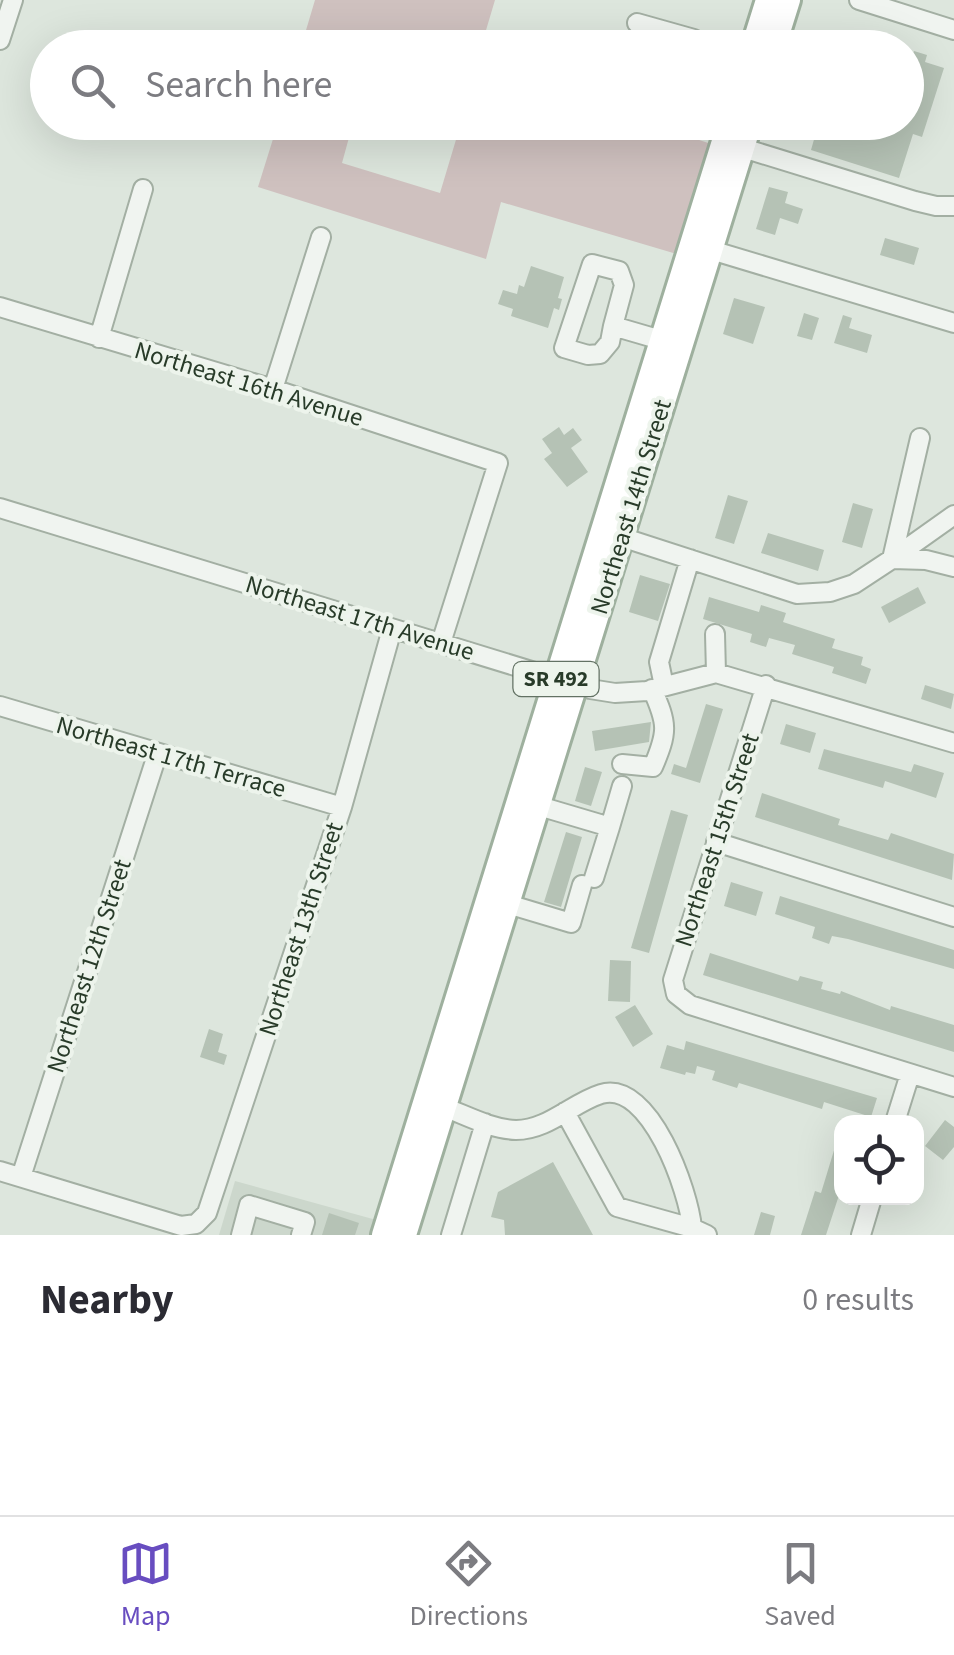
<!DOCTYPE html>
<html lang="en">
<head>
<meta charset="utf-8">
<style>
  body { margin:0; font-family:"Source Sans 3",sans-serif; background:#f2f2f3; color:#2b2b33 }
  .controls { position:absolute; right:30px; bottom:30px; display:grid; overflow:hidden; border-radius:20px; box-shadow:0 10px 40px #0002 }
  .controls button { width:90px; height:90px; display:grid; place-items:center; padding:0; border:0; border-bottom:2px solid #e1e1e2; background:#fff; color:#2b2b33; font:50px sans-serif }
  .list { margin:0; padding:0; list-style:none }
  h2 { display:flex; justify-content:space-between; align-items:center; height:130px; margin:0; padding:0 40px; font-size:42px }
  h2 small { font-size:32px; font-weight:400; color:#7c7c81 }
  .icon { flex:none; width:55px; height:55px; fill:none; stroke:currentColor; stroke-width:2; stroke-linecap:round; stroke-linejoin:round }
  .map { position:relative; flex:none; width:954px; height:1235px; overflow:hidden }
  .search { position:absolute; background:#fff; box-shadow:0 10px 40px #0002; left:30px; right:30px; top:30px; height:110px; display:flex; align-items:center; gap:25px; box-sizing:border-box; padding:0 35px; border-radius:55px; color:#7c7c81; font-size:38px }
  .sheet { height:280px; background:#fff }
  nav { display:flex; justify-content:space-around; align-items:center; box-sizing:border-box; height:140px; border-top:2px solid #e1e1e2; background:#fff; font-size:28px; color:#7c7c81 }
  nav a { display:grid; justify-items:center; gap:5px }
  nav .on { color:#684dc0 }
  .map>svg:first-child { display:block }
  .built { fill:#ccd7cc }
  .green { fill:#cfc1bf }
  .building { fill:#b5c2b5 }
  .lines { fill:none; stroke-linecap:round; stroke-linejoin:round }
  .minor-casing { stroke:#a3afa3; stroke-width:22 }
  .major-casing { stroke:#9eb09e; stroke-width:28 }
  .minor { stroke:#f0f4f0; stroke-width:18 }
  .major { stroke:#fff; stroke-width:22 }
  .labels { text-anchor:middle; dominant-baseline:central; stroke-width:8; stroke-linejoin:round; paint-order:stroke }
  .shield { fill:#edf4ec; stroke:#637264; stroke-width:2.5 }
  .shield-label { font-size:22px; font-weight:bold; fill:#283b29 }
  .street-label { font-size:25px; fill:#283b29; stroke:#edf4ec }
</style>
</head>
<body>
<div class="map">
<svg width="954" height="1235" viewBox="0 0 954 1235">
  <rect width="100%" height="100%" fill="#dde6dd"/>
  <path class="built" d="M235 1181 380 1221 376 1235H219Z"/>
  <path class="green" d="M315 0H495L481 47H301Z
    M278 123H353L342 163 440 193 461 123H649L714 145 680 255 501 202 486 259 258 187Z"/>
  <path class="building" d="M914 51 927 55 925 62 944 68 922 137 913 134 899 178 811 150 819 122H847L888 135 892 122H906V75Z
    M769 187 788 192 785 203 803 209 798 224 780 218 775 235 756 229Z
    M885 238 919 248 914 265 880 255Z
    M531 266 564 277 558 298 562 299 559 310 554 308 548 328 511 316 513 309 498 304 503 290 517 294 519 285 524 287Z
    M734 298 765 307 753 344 723 334Z
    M804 313 819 318 812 340 797 336Z
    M843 315 852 318 849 328 872 335 867 353 834 343Z
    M559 427 564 435 573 428 582 440 571 448 588 472 567 487 544 459 552 453 542 439Z
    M728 495 748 501 734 544 715 538Z
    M853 503 873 509 862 548 842 542Z
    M768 533 824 550 818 571 761 553Z
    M640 575 670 584 658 621 629 612Z
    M918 587 926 603 889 623 881 607Z
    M709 597 759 612 761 605 786 613 783 622 835 639 832 648 863 657 861 665 871 669 866 684 832 673 834 667 792 654 795 645 769 638 766 647 750 642 752 634 703 619Z
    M925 685 954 694 951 709 921 699Z
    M706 704 723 709 700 783 671 774 674 764 686 768Z
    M651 722 649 742 595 751 592 731Z
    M786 724 816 733 810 753 780 744Z
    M824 749 911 772 914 764 944 773 936 798 885 781 883 788 818 769Z
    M585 767 602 772 591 806 575 801Z
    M762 793 840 819 838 825 888 840 891 833 954 854 952 880 755 817Z
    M671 810 688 815 649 953 631 948Z
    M566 832 582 837 561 907 544 902Z
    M731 882 763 892 756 916 724 906Z
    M780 896 954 950V969L848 939 832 936 829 944 812 938 815 927 775 914Z
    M710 953 798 981 800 976 823 982 821 989 840 994 841 991 890 1010 891 1006 954 1025V1052L703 975Z
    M610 960 631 961 630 1002 608 1001Z
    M635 1005 653 1034 633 1047 615 1017Z
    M209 1029 223 1034 218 1052 227 1055 224 1065 200 1057Z
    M686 1041 877 1098 871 1117 824 1102 822 1109 739 1083 737 1088 712 1080 715 1071 697 1066 695 1074 686 1072 685 1075 660 1068 667 1045 684 1050Z
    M945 1120 954 1127V1147L943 1160 925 1146Z
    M839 1134 842 1186 826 1235H801L815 1191 821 1193Z
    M553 1162 593 1235H505L504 1220 491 1217 498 1192Z
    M761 1212 775 1216 770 1235H754Z
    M329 1213 359 1223 355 1235H322Z"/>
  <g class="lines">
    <g class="minor-casing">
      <path id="minor" d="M859 0 954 30
        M637 23 694 39 702 48
        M0 40 13 0
        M743 148 915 201 936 206H954
        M701 247 954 323
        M0 307 273 389 498 463 441 643
        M613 326 624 285 619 271 592 264 564 348 588 355 600 354 610 342 613 326 661 340
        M99 338 143 189
        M273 389 321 237
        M0 508 590 689 615 693 647 691 716 673 954 743
        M612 534 797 594 830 592 854 584 892 559 926 560 954 567
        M892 559 920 438
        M892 559 954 515
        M715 634 716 673
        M766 685 673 980 676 994 690 1005 954 1087
        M664 686 659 662 690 559
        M0 706 342 807
        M622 764 653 767C668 732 668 724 652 689
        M539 806 610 827 622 786
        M716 842 954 917
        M594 878 610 827
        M508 904 571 923 582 885
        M435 1104C461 1112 488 1129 516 1130 548 1130 572 1103 601 1094 650 1079 689 1192 692 1228L707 1235
        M565 1112 617 1207 692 1228
        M895 1122 910 1074
        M0 1171 181 1226 196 1224 207 1213 342 807 392 629
        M21 1177 157 755
        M241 1235 249 1205 305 1222 301 1235
        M451 1235 485 1123
        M861 1235 872 1198"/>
    </g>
    <g class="major-casing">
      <path id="major" d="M752 48 767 0
        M774 48 789 0
        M383 1235 729 122
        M405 1235 751 122"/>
    </g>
    <use href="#minor" class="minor"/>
    <use href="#major" class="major"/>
  </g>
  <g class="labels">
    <rect class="shield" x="513.5" y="662" width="85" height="34" rx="8"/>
    <g class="shield-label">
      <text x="556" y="679">SR 492</text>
    </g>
    <g class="street-label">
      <text transform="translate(249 384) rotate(17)">Northeast 16th Avenue</text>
      <text transform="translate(631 507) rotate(-73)">Northeast 14th Street</text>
      <text transform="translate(360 618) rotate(17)">Northeast 17th Avenue</text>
      <text transform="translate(171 757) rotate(16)">Northeast 17th Terrace</text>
      <text transform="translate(717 840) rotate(-72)">Northeast 15th Street</text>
      <text transform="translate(301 929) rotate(-72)">Northeast 13th Street</text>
      <text transform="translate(89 966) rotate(-72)">Northeast 12th Street</text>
    </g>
  </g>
</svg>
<div class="controls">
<button><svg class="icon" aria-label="locate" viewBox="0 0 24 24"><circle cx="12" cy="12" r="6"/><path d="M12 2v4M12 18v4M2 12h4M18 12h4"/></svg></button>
</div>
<div class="search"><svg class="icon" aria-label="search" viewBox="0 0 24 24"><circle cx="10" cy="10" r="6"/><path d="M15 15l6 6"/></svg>Search here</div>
</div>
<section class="sheet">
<h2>Nearby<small>0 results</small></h2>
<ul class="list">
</ul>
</section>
<nav>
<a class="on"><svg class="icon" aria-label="map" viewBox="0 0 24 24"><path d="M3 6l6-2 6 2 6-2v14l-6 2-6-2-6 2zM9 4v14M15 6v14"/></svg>Map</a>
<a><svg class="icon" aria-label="directions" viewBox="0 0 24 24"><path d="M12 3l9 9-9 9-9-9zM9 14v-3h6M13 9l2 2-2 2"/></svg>Directions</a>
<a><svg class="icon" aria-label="saved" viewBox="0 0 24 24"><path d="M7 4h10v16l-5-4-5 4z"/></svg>Saved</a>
</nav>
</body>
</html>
